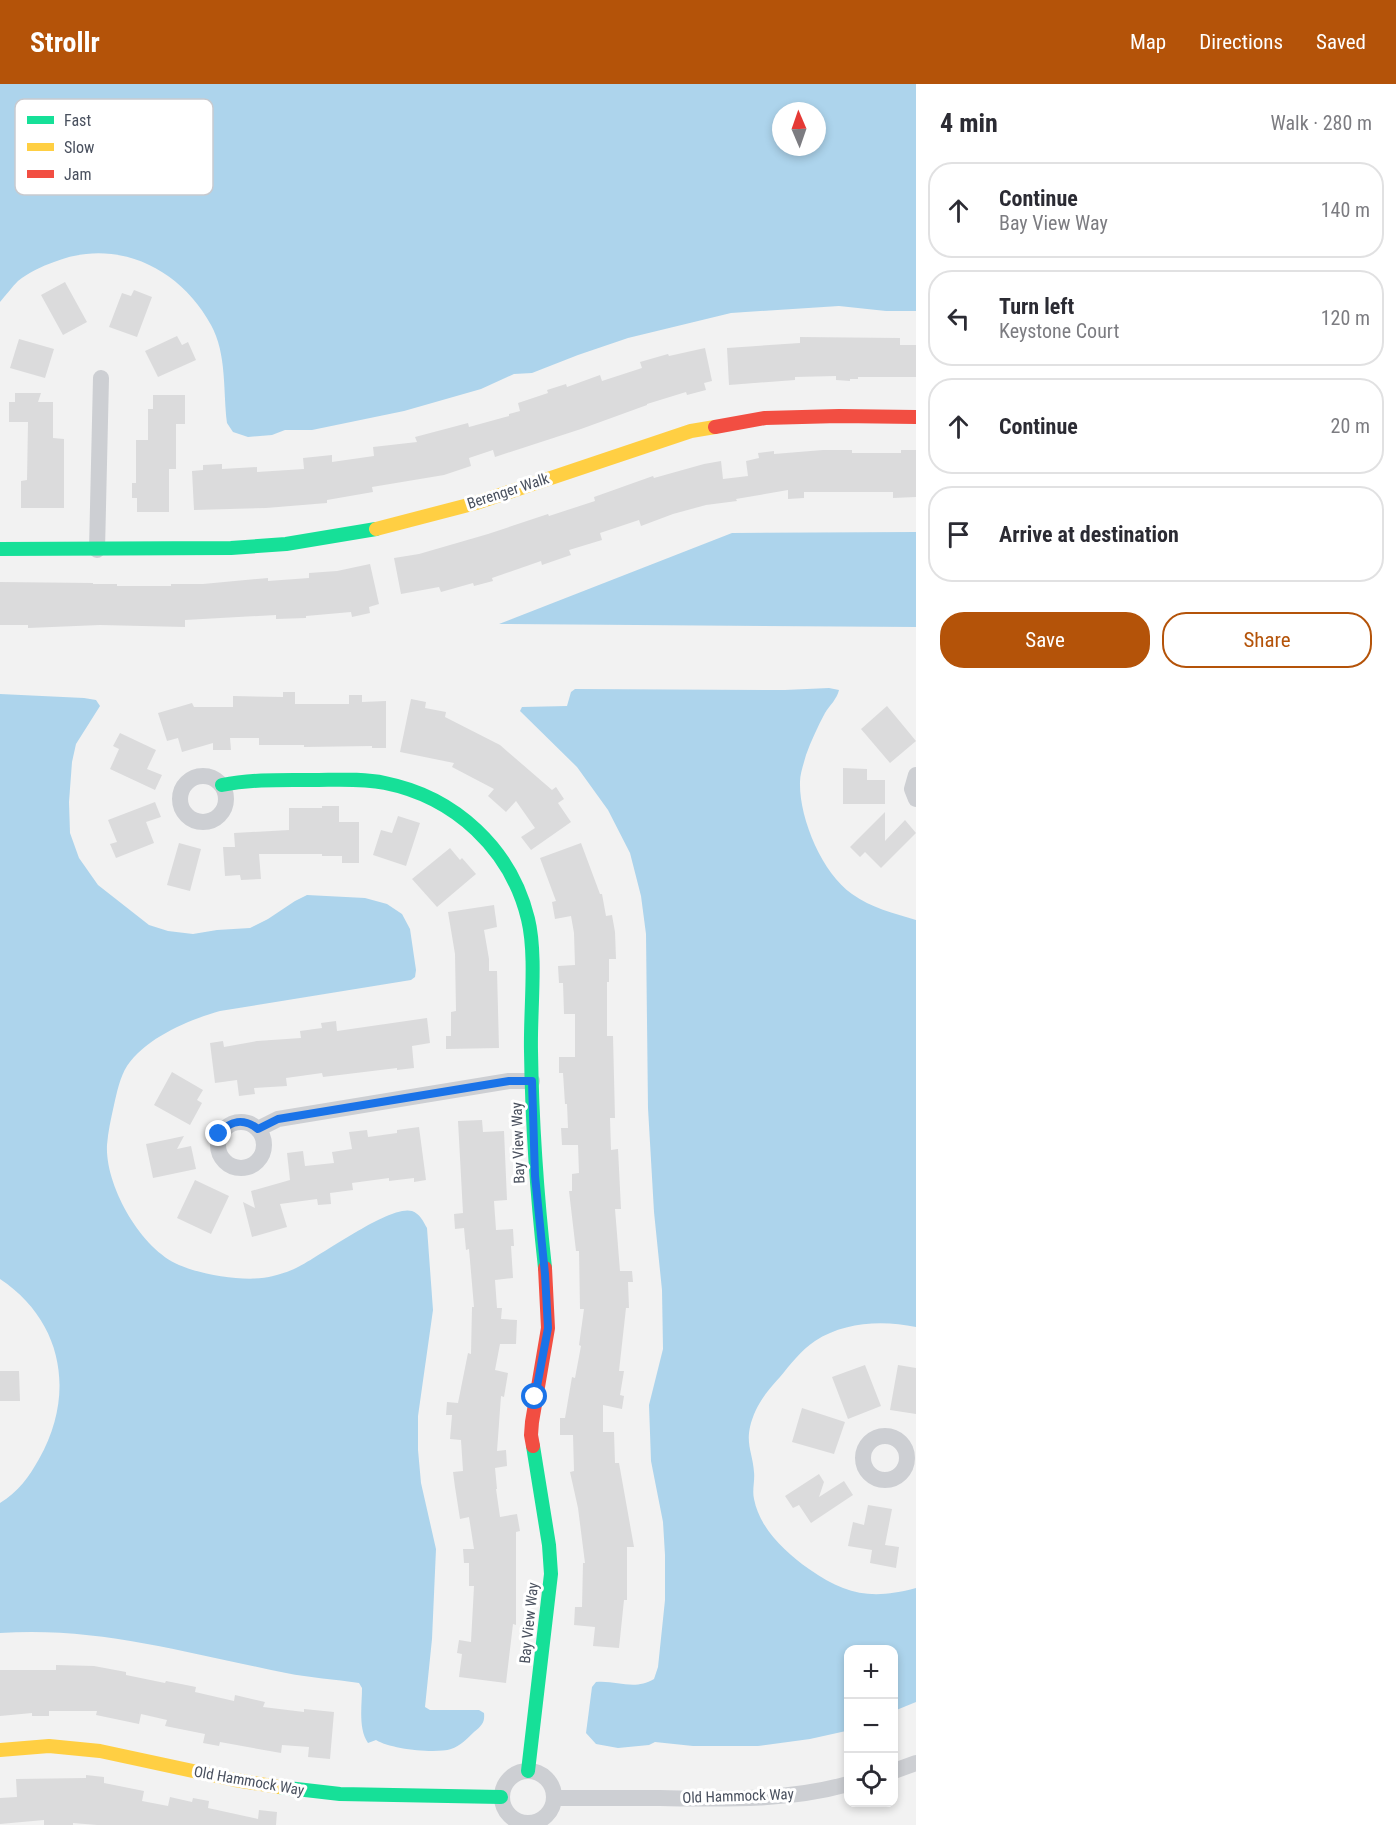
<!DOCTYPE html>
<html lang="en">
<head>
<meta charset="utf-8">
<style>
  body { margin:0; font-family:"Roboto Condensed",sans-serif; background:#f2f2f3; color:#2b2b33 }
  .controls { position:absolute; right:18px; bottom:18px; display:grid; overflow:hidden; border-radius:12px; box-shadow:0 3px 9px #0003 }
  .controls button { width:54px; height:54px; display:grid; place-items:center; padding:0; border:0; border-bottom:2px solid #e1e1e2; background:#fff; color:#2b2b33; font:30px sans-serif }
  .compass { position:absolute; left:772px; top:18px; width:54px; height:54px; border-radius:50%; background:#fff; box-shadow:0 3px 9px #0003; rotate:358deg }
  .stop { position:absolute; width:18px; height:18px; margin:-14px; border:4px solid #1a73e8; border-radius:50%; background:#fff }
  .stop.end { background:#1a73e8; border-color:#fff; box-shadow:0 2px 6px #0008 }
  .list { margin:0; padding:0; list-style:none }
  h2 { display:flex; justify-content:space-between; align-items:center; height:78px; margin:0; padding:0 24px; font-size:26px }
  h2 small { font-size:20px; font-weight:400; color:#7c7c81 }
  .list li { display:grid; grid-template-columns:39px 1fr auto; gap:18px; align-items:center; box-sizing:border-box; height:96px; margin:0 12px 12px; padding:0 12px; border:2px solid #e1e1e2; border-radius:24px }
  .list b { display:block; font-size:22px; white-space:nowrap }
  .list p { margin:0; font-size:20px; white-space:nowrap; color:#7c7c81 }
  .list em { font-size:20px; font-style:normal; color:#7c7c81 }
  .actions { display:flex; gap:12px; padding:18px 24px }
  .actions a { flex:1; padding:14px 0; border:2px solid #b45309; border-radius:24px; text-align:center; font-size:21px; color:#b45309 }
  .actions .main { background:#b45309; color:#fff }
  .icon { flex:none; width:33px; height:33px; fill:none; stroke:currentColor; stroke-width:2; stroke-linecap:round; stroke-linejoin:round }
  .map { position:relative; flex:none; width:916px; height:1741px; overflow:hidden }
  header { display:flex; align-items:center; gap:36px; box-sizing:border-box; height:84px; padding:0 30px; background:#b45309; color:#fff }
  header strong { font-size:28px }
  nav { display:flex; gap:33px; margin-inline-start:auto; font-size:21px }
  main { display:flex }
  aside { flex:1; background:#fff }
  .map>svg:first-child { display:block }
  .water { fill:#add4ec; fill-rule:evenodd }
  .building { fill:#dbdbdc }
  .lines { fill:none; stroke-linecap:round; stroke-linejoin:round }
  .street { stroke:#cdcfd3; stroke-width:16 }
  .fast { stroke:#16e098; stroke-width:14 }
  .slow { stroke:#ffcf43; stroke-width:14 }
  .jam { stroke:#f24e42; stroke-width:14 }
  .route { stroke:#1a73e8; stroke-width:8 }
  .labels { text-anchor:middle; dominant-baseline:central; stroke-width:6; stroke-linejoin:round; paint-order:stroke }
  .street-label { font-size:15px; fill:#49505e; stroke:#fff }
  .key { fill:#fff; stroke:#c8cacf; stroke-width:1.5 }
  .key-label { font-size:16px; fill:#49505e }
</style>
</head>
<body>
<header>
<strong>Strollr</strong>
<nav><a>Map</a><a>Directions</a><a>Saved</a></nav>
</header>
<main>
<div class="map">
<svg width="916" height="1741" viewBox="0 0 916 1741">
  <rect width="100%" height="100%" fill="#f2f2f2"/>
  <path class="water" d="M0 0H916V227H886L839 222 731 229 628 254 578 271 532 289 514 290 481 305 404 327 312 346H285L272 351 248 353 233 348 227 339C223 307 227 270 211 241 180 184 117 153 54 178 42 182 28 189 18 197 12 203 6 211 0 218ZM781 27H817V63H781Z
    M916 448V543L499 540 732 449Z
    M829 604 839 606C837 615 830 621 825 629 818 642 811 657 806 671 804 679 800 689 800 698 799 734 822 789 852 810 871 824 894 829 916 836V1243C882 1236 844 1238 815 1257 801 1266 790 1281 780 1293 766 1308 755 1322 750 1343 746 1361 753 1371 754 1388 755 1397 752 1406 754 1415 760 1445 785 1468 809 1485 846 1511 872 1516 916 1504V1618L894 1627V1566H848V1646L846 1647 810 1655 758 1662H693L655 1658 649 1661 618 1664 596 1660 586 1649 592 1603 596 1598C617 1596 634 1607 654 1595L658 1583 665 1516V1471L663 1438 651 1377 649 1321 663 1265 662 1206 654 1128 648 1024 646 850 641 812 630 769 608 726 577 683 520 627 522 623 567 622 571 608 575 605 785 606Z
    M0 610 84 614 96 616 100 622 76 660 72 678 69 718 70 749 79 774 98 801 149 841 168 847 193 850 217 846 250 844 268 835 295 817 307 811 365 814 387 820 402 830 410 845 416 886 415 893 411 896 220 927C188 936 146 954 127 982 120 993 117 1008 114 1021 111 1034 108 1048 107 1061 105 1102 141 1165 179 1181 202 1191 249 1199 273 1192 280 1190 288 1188 294 1185 318 1174 390 1120 412 1127 420 1130 423 1137 427 1144L433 1226 418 1332V1366L421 1399 436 1465 432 1555 425 1623 430 1626H479L484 1629C485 1638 482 1642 474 1648 468 1654 460 1662 451 1665 435 1670 390 1665 376 1656L368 1659C358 1645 362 1621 362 1604L359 1599C335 1595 310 1594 286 1589 190 1570 99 1542 0 1549V1419C18 1408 29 1393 39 1375 76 1310 63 1237 0 1195Z"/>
  <path class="building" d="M65 198 87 238 63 251 41 211Z
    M134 206 152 213 137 253 109 243 122 209 131 212Z
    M177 252 182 261 188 258 196 276 158 293 145 267Z
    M800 253 900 254V261H916V293H858V295H850V297L836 296V292L795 293V296L729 301 727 264 800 259Z
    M19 255 54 265 45 294 10 284Z
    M705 264 712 297 704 299 706 306 687 311 686 308 647 320V321L581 345 495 373 493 366 469 374 471 382 444 391 372 403 373 408 327 416V419L266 424 194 426 192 387 203 386V381L222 380V385L257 383V388L304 385 303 374 332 371V378L374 372 373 363 417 358 415 353 468 339 469 343 509 332V330L520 327 518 319 548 309 547 306 566 300 567 303 600 291 602 297 642 284 640 278 668 270 669 272Z
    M15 309H41L38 318H53V354L64 355V424H21V397L27 396 28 338H9V318H15Z
    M153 311H185V340H176V385H169V428H137V414H132V399H136V356H148V325H153Z
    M823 366H852V369H901V366H916V413L893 414V408H804V414L788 415V406L736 415 737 417 706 421 673 430 641 442 639 436 600 449 602 456 569 466 571 471 542 481 541 477 492 494 493 497 474 502 473 499 441 508 439 503 401 510 394 474 419 470 488 450 548 430 549 432 595 417 594 413 653 392 654 394 704 380 721 377 723 395 748 392 746 377 759 374 758 369 774 367V370Z
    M370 480 379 520 369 523 370 529 352 533 351 528 306 532V534L276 535V531L185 536V543L100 541 28 544V541H0V498L93 499V500H117V502H171V500H203L268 494V497L309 494V489L337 487Z
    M283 608H295V620H349V611H362V618L386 617V664H372V662L304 663V661H259V654H230L231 666H213V659L182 668 178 654 167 657 158 629 192 619 194 623H233V612L283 613Z
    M411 615 426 618 425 624 446 628 445 633 500 661 552 706 556 703 564 715 558 719 571 738 531 766 521 753 535 744 516 717 506 728 488 712 494 705 452 683 454 679 400 668Z
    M887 622 916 657 890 679 861 645Z
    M120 649 156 666 147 685 162 691 155 706 110 685 119 665 113 662Z
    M843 684 867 685V696H885V720H843Z
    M155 718 161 733 146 738 154 759 116 774 110 760 117 758 108 736Z
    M322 722H339V738H359V779H342V772H322V770H259L261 795 241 796 240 791 225 792 223 763H235L234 749 289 746V724H322Z
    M885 728V757L905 736 916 749 881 784 865 768 860 773 850 763Z
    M398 732 420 739 406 782 373 771 381 746 392 749Z
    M179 759 201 765 190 807 167 801Z
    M581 759 600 810H602L606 832 612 831 615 848 616 875H609V898H607V952H613L615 1034H610L611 1066 618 1065 621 1125H615L620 1187H632L633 1198H628L629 1224H626L619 1287H624L620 1311 624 1312 622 1325 603 1321V1348H614L615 1379H619L634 1463H627V1516H624L619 1564 593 1562 595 1543 574 1541 575 1523H582L583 1479H585L578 1424 570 1388 574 1387 573 1351H560V1334H565L572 1293 575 1294 581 1262 579 1261 584 1225H580L579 1167H576L569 1107H572V1090L579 1089 578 1061H562L561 1044H568L567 1020H565L563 989H559V973H575V930H564L563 899H559L558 882 575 881 574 849 571 832 555 835 552 818 556 817 540 774Z
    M450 764 460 776 462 774 476 790 437 823 412 795Z
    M494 821 497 843 484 846 489 875V887H497L499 964 446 965V952H451V928L456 927 455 870 448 828Z
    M427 934 430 959 412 962 414 984 397 986V984L323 993 322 989 286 994 287 1002 254 1004 255 1010 239 1012 237 996 215 999 210 959 223 957 224 963 257 957 301 954 300 947 322 944 321 939 336 937 337 947Z
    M172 988 203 1006 197 1016 202 1019 190 1041 154 1021Z
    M482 1036 483 1048 504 1047 507 1116 494 1117 496 1146 513 1145 514 1162H511L513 1194 495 1196 497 1224H502L501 1235 517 1236 516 1260H500L495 1286 508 1289 504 1313 501 1312 497 1367 506 1366 507 1382 495 1384 497 1405H496L500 1433 517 1430 520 1447 516 1448V1541L513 1540 506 1599 459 1593 462 1570 457 1569 459 1556 471 1558 474 1502H469V1479H464L463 1465H474L469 1433 460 1435 455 1403 453 1388 463 1387 461 1356 450 1355 452 1331H446L447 1318 458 1319 468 1269 471 1270 472 1223H474L469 1165 466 1166 464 1144 455 1145 454 1130 463 1129 458 1037Z
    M419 1043 426 1096 414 1098V1094L389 1097V1094L352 1099 353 1106 330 1109 331 1120 318 1121 317 1115 280 1120 287 1143 252 1153 243 1118 255 1124 251 1107 290 1096 287 1069 303 1067 305 1082 334 1079 332 1068 352 1065 349 1048 367 1046 368 1053 397 1049V1046Z
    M184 1052 177 1065 191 1062 196 1085 153 1094 146 1060Z
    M195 1096 229 1112 211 1150 177 1134Z
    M865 1281 881 1322 848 1335 832 1293Z
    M898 1281 916 1284V1330L890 1326Z
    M0 1287H19L20 1317H0Z
    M802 1324 845 1338 834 1370 792 1358Z
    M819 1390 824 1398 819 1413 844 1397 853 1411 811 1439 799 1421 793 1424 785 1412Z
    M868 1421 892 1425 885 1461 899 1463 896 1484 870 1479 872 1466 848 1462 853 1438 864 1441Z
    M56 1581 94 1582 126 1588V1591L165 1599 166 1597 196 1603 195 1608 234 1617 235 1611 265 1618 263 1623 304 1628V1625L334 1628 330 1675 308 1673 309 1663 282 1661 281 1669 220 1658 219 1662 203 1659 205 1650 165 1642 167 1636 141 1630 139 1640 96 1631 97 1627H49V1632H32V1629L0 1632V1586H56Z
    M86 1691 104 1693V1699L144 1707 142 1717 168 1722 170 1713 192 1718 193 1714 209 1717 208 1724 258 1735 259 1726 277 1728 276 1741H97L73 1739V1741H44V1736L0 1740V1714L17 1713 16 1695 86 1694Z"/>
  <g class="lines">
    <path class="street" d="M97 466 101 294
      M916 691 912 705 916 715
      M180 715a23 23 0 1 1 46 0a23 23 0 1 1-46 0Z
      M218 1061a23 23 0 1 1 46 0a23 23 0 1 1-46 0Z
      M258 1045 278 1035 509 997H532
      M863 1374a22 22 0 1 1 44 0a22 22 0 1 1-44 0Z
      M502 1713a26 26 0 1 1 52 0a26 26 0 1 1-52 0Z
      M894 1687 916 1679
      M554 1714C590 1714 625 1714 660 1714 723 1715 787 1717 848 1700"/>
    <path class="fast" d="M0 465 231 464 286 460 376 445
      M222 701C252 695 282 696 312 696 336 696 361 694 385 699 455 713 511 765 528 835 537 872 530 927 531 967 532 1040 537 1111 545 1184
      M528 1687 551 1490 549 1461 533 1362
      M279 1703 340 1710 501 1713"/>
    <path class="slow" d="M376 445 476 419 691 347 715 343
      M0 1666 49 1662 100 1667 235 1696 279 1703"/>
    <path class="jam" d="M715 343 765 334 839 332 916 333
      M533 1362 531 1351 532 1338 548 1244 545 1184"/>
  </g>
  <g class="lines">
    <path class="route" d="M219 1050C230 1036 244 1034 258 1045L278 1035 509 997H532L535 1092 545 1190 548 1244 535 1313"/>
  </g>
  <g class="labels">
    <g class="street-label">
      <text transform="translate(508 407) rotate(-18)">Berenger Walk</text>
      <text transform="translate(518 1059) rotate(-92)">Bay View Way</text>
      <text transform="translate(529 1539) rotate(-84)">Bay View Way</text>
      <text transform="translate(249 1697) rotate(10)">Old Hammock Way</text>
      <text transform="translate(738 1712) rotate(-2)">Old Hammock Way</text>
    </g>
  </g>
  <rect x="15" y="15" width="198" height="96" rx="9" class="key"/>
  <rect x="27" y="32" width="27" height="8" fill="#16e098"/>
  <rect x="27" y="59" width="27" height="8" fill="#ffcf43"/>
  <rect x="27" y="86" width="27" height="8" fill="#f24e42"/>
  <g class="key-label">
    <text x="64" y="42">Fast</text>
    <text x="64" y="69">Slow</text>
    <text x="64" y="96">Jam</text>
  </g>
</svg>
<div class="controls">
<button>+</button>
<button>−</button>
<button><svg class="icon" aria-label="locate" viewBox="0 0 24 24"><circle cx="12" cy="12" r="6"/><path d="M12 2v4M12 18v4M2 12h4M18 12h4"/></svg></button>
</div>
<svg class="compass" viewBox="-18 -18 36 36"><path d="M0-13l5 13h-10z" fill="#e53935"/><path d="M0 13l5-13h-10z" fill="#7c7c81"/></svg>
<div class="stop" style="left:535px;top:1313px"></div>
<div class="stop end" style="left:219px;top:1050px"></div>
</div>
<aside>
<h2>4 min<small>Walk · 280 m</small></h2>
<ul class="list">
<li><svg class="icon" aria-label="ahead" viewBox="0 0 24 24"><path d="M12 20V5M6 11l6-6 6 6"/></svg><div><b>Continue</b><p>Bay View Way</p></div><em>140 m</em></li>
<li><svg class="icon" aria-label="left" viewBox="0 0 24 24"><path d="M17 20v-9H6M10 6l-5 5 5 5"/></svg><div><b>Turn left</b><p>Keystone Court</p></div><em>120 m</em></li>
<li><svg class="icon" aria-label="ahead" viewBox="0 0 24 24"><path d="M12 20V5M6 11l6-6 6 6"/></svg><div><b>Continue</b></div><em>20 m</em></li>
<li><svg class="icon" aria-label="arrive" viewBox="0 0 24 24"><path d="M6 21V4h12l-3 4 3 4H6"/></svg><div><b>Arrive at destination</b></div></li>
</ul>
<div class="actions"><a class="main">Save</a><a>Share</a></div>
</aside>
</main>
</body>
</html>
